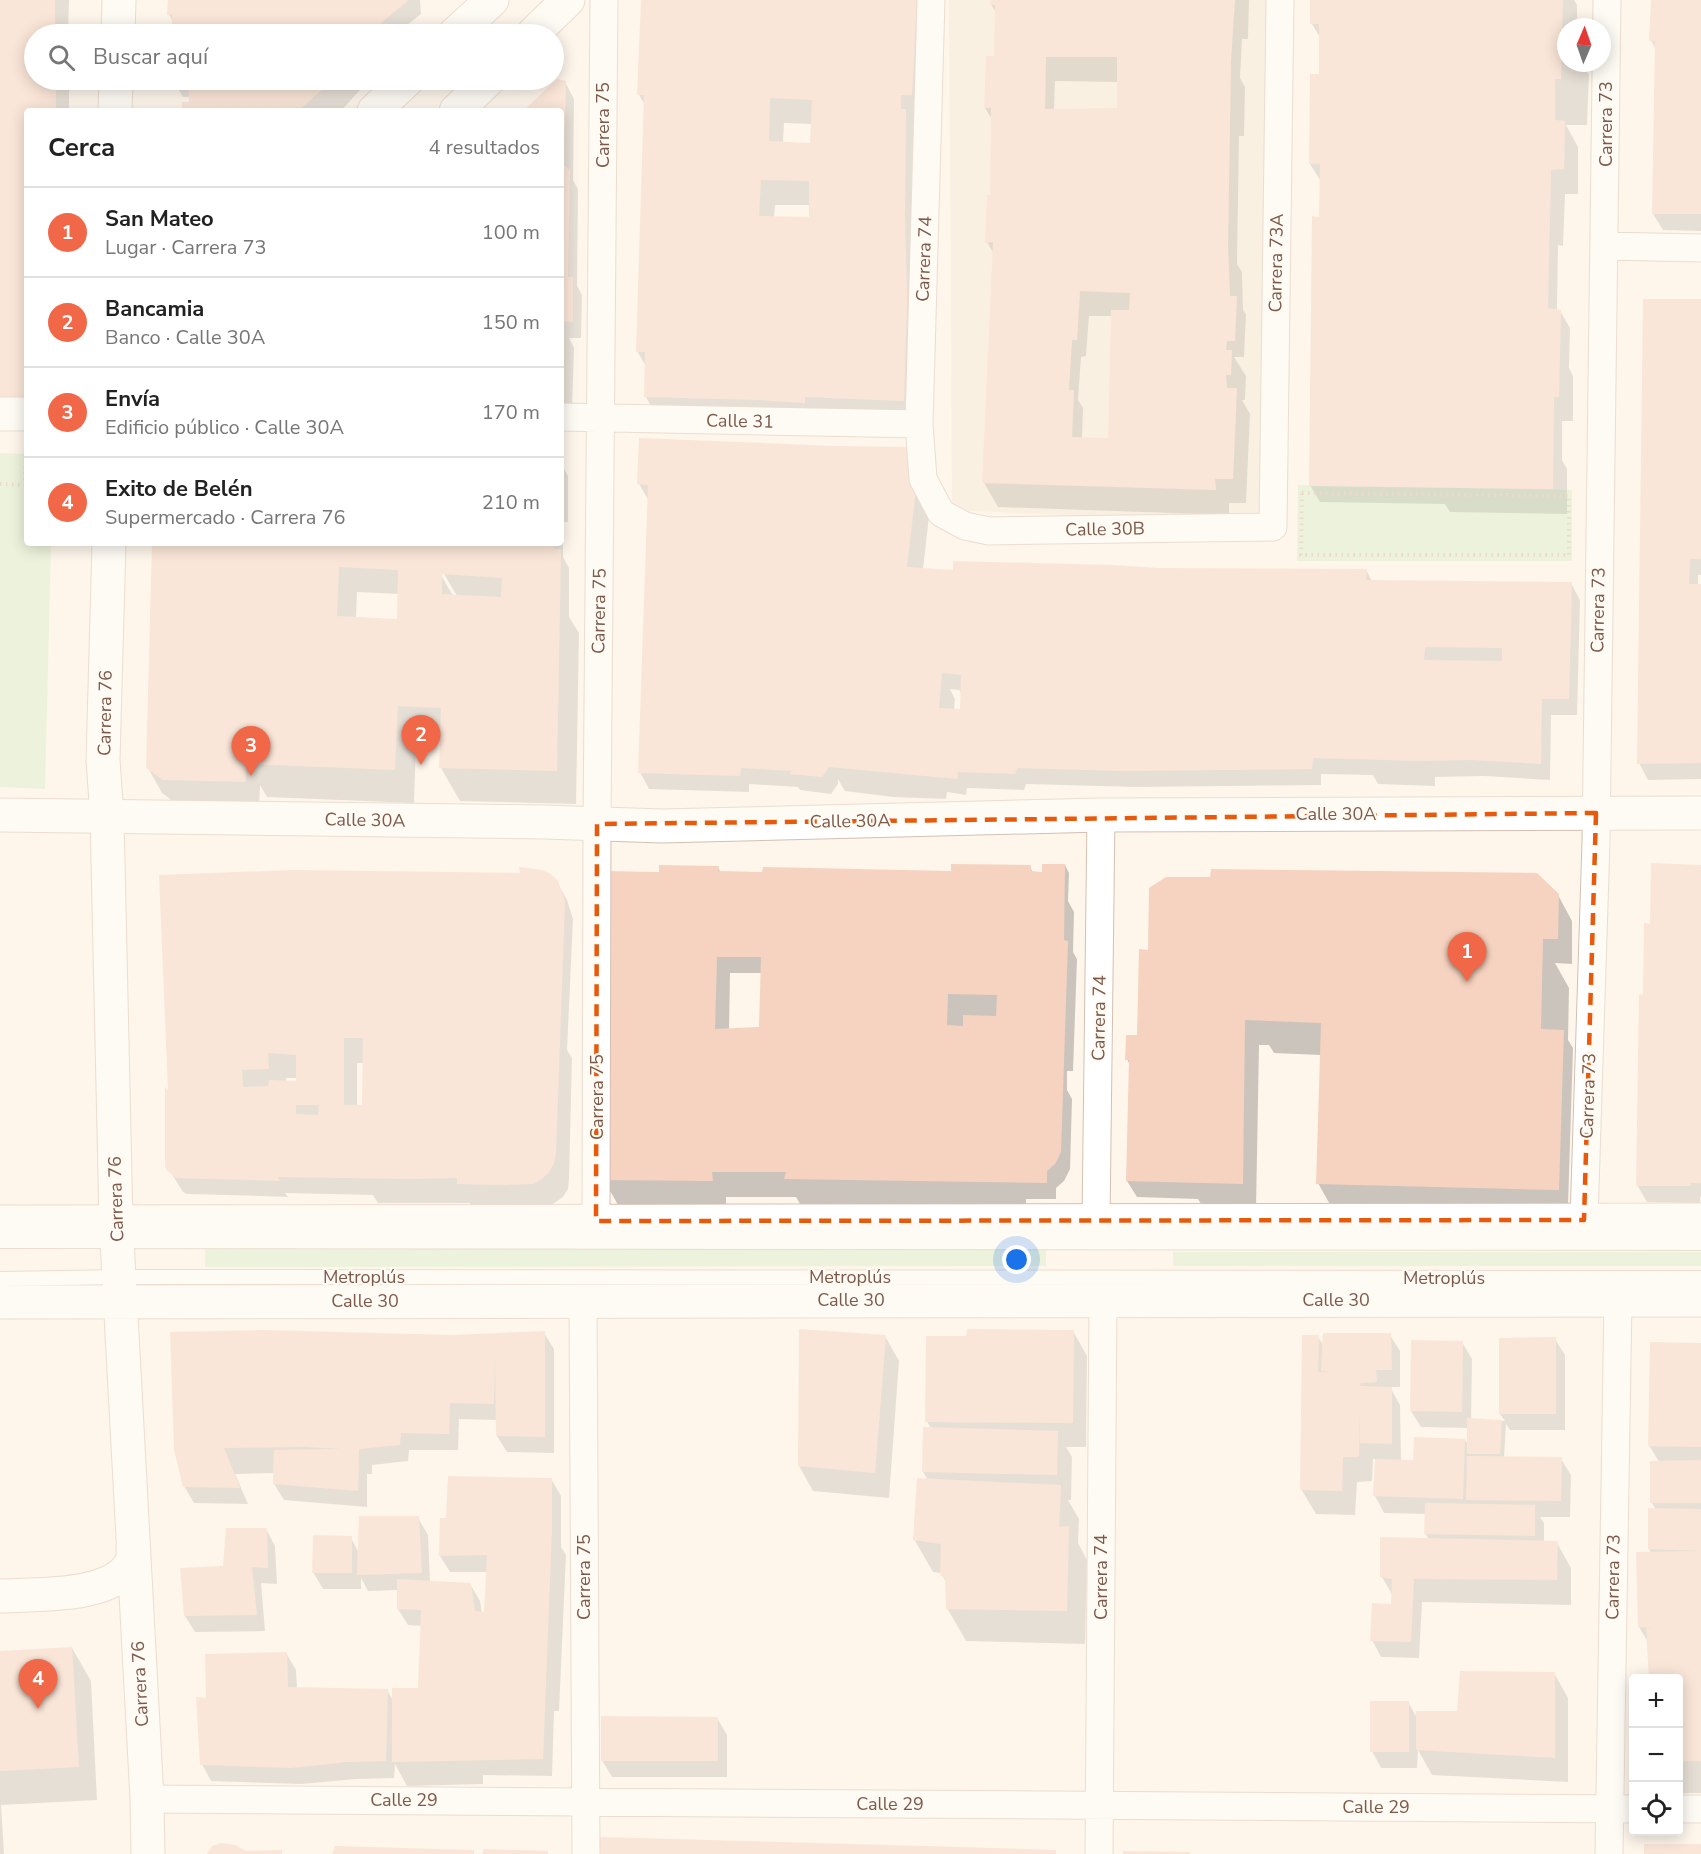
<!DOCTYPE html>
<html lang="es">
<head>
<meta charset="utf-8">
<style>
  body { margin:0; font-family:"Nunito Sans",sans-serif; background:#f6f6f6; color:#222 }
  .controls { position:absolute; right:18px; bottom:18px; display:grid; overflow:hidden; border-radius:6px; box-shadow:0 3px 15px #0003 }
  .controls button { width:54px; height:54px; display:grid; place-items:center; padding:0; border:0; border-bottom:2px solid #e0e0e0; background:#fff; color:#222; font:30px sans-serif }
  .compass { position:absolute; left:1557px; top:18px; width:54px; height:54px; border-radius:50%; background:#fff; box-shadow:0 3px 15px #0003; rotate:2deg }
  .you { position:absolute; left:1017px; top:1260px; width:21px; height:21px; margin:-15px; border:4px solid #fff; border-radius:50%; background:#1a73e8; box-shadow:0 0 0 9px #1a73e833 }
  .badge { display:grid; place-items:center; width:39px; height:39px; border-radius:50%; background:#f06848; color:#fff; font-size:20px; font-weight:700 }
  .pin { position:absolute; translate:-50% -50px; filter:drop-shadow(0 2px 3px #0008) }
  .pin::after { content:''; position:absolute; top:32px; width:21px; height:18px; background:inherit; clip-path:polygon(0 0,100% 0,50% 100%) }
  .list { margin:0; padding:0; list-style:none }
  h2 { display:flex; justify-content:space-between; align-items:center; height:78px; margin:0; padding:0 24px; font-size:26px }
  h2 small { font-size:20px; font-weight:400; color:#767676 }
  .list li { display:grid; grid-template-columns:39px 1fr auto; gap:18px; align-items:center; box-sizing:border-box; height:90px; padding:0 24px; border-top:2px solid #e0e0e0 }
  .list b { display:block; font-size:22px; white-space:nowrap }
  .list p { margin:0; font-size:20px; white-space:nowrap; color:#767676 }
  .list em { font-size:20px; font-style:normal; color:#767676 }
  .icon { flex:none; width:33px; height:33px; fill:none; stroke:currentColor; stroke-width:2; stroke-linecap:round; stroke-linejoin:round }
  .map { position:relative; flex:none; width:1701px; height:1854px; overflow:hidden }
  .search { position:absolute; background:#fff; box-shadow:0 3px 15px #0003; left:24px; top:24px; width:540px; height:66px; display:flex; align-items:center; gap:15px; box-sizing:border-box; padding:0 21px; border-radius:33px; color:#767676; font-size:22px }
  .panel { position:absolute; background:#fff; box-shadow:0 3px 15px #0003; left:24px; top:108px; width:540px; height:438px; border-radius:6px }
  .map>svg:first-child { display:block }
  .residential { fill:#f6e8d8 }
  .green { fill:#d8eec7 }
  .shadow { fill:#0003; fill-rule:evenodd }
  .building { fill:#f6d3c0; fill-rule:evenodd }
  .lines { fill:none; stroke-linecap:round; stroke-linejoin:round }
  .service-casing { stroke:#d5bfb1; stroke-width:16 }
  .minor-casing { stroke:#d5bfb1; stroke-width:29 }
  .tertiary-casing { stroke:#d5bfb1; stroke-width:35 }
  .secondary-casing { stroke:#d8bfae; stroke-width:35 }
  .path { stroke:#dcb6a2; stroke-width:4; stroke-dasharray:1.5 4.5; stroke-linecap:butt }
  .service { stroke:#fff; stroke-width:14 }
  .minor { stroke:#fff; stroke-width:27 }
  .tertiary { stroke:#fff; stroke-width:33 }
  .secondary { stroke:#fff; stroke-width:33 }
  .marked { fill:none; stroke:#e8590c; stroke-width:4.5; stroke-dasharray:12 8; stroke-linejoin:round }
  .labels { text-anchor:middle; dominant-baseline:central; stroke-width:4.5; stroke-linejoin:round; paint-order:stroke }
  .street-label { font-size:18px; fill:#7c5a4a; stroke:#fffaf3 }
</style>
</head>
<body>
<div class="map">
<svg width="1701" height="1854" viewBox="0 0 1701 1854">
  <rect width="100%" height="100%" fill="#fef6eb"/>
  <path class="residential" d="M949 0H1279L1270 524 952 510Z"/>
  <path class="green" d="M0 453 27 454V543H51L45 789 0 787Z
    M1298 485 1572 490V561H1297Z
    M205 1249H1046V1266L205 1267Z
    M1173 1252H1701V1266H1173Z"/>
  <path class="shadow" d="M0 0H69L68 34H34V80H69V111H27Z
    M169 0H420L421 14 396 34H174V23L169 15Z
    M642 0H933L913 417 655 414 646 397V366L637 351 645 105 639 95ZM784 123 812 124 811 145 783 143ZM775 205H811V218L774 217Z
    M991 0H1249L1248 39H1242L1240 78 1245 87 1244 136H1239L1237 264 1242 272 1243 310 1246 314 1244 357H1234L1246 376 1245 400H1242L1250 414 1246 503H1229V515L998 507 984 483 994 254 987 242 993 197V121L985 108 987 57H995L996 13 991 4ZM1055 81 1118 82V109L1054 110ZM1089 316H1112L1110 440 1082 439 1083 408 1078 400 1081 357 1086 356Z
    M1312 0H1574L1577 5V27H1566V63H1582L1589 75 1587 125H1566L1578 147V194H1565L1563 246 1558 245 1557 311H1560L1570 328 1569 368 1573 376V421H1562V460L1567 469V514L1450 512 1445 504 1320 502 1310 485 1321 218 1320 180 1310 164 1321 75V39L1312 24Z
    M1652 0H1701V231L1663 230 1653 214 1656 50 1651 40Z
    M173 80H331L324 88 327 89 335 80H369L341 111H184L190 103V97H183Z
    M565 82 574 99 573 180 578 189 577 286 582 295 581 338H569L574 348 572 409 561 418V111H526Z
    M1701 301V575H1698V585H1701V779L1648 780 1639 763Z
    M561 463 568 476V522H563V557L569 568V617L579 633 576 804 460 801 441 768V740L416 739 414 803 267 797 260 785 259 807 178 805 162 793 148 768 154 543H561ZM440 567 457 596H453L437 568ZM357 592 399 594 398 620 356 618Z
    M639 484 932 490 923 569 955 571 1366 570 1372 581 1571 583 1580 600 1577 715H1551L1550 780 1484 776 1435 777V786L1378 784 1373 775 1321 774V785L1135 787 1026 784 1024 790 967 788 966 795 947 792 946 799 893 797 845 791 838 779V784L831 794 800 790 798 787 749 784V792L649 789 640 772 649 501ZM950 689 959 690 962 694 961 711 954 710 955 699Z
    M1065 865 1069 873 1068 901 1074 912 1073 952 1077 959 1073 1071H1067V1090L1072 1099 1070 1169 1064 1181 1056 1188V1199H1026V1207L800 1204 796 1197H726V1206L618 1205 604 1180 658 874 718 868 721 873H952L1030 867 1033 873H1044ZM730 973H762L761 1029 729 1030Z
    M1701 866V1198L1700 1196V1203L1647 1202 1637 1185 1645 996 1652 925Z
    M557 882 567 900 573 919 567 1050 572 1058 569 1179 568 1189 563 1197 547 1208H473L470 1203H378L373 1195 285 1193 288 1197 261 1196 187 1194 183 1192 167 1166 170 1094ZM357 1063H364V1110L357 1106ZM286 1078H297V1082H286Z
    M1558 895 1572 921V964L1555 963 1569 988 1568 1040 1573 1048 1568 1206 1332 1208 1318 1183 1321 1055 1274 1053 1269 1045H1259L1256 1208 1203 1207 1198 1199 1137 1197 1127 1181 1130 1065 1127 1059 1139 1037 1149 952Z
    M1073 1331 1087 1356 1086 1447H1066L1072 1457 1071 1500H1068L1079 1519 1078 1543 1087 1560 1085 1644 966 1641 947 1608V1584L941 1573 933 1572 914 1539 928 1480 923 1472 931 1429 927 1421 968 1338Z
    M544 1333 554 1349V1453L507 1452 497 1436V1420L459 1419 458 1450H409L408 1461 372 1465V1474H367V1507L284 1500 274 1484 275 1473 235 1474 248 1504 194 1503 184 1486 176 1450 452 1336Z
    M1390 1335 1400 1351V1387H1390L1400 1405 1401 1461 1414 1462 1465 1440 1469 1447 1468 1428 1421 1427 1411 1411 1462 1342 1472 1359 1471 1420 1505 1421 1500 1414 1555 1339 1565 1355V1430H1510L1506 1424 1504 1458 1561 1459 1571 1475 1570 1517H1540L1544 1523V1542L1557 1543 1571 1568V1605L1422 1602 1419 1658 1381 1657 1372 1640 1393 1605V1596L1382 1577 1429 1539 1425 1533 1426 1514 1384 1513 1375 1496 1376 1459H1373L1372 1481 1357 1482 1355 1515 1316 1514 1301 1489 1318 1337 1324 1346Z
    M885 1336 899 1361 889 1498 813 1491 799 1466Z
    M1701 1344V1793H1678V1678H1650L1648 1642 1639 1627 1651 1553 1649 1549 1650 1510H1656L1652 1503 1659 1462 1649 1445Z
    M551 1479 561 1496V1547L566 1555 559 1711H554L552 1776 483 1775V1784L407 1786 395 1764 394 1778 357 1779 301 1784 211 1781 202 1764 208 1700 286 1653 296 1670 297 1688 387 1690 394 1702 420 1689 422 1626 408 1625 398 1609 399 1590 368 1591 361 1578V1589H323L313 1572 351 1538 359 1553 418 1518 428 1535 430 1582 470 1584 480 1601 482 1613H485L488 1572H450L440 1556 447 1520Z
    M266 1529 275 1546 277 1584 261 1583 265 1631 195 1632 185 1616 225 1567Z
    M72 1648 91 1681 97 1800 1 1805 4 1854H0V1652Z
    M1554 1673 1568 1698V1782L1432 1775 1418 1750 1417 1768H1381L1372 1751 1408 1702 1417 1718 1459 1713Z
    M717 1718 727 1735V1777H612L602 1760Z"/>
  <path class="building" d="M0 0H55V34H34V80H56V111H27V399L0 398Z
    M168 0H409L382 22 372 34H172V15H167Z
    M641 0H917L912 95H901V109H906L905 217 907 299 904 401 805 397V403L759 400 644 397 645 352H636L644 95H637ZM770 98 812 100 810 143 769 141ZM761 180 809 181V217L759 216Z
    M990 0H1235L1231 60 1228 246 1230 296H1237L1235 341H1227L1226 350H1232L1231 375H1226L1227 388H1237L1233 479H1215L1216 490 982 483 993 242 985 243 987 195H990L991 108H984L986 56H994L995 5H990ZM1046 57H1117V108L1045 109ZM1080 291 1130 293 1129 310H1111L1108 438 1072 437 1074 390H1069L1072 340H1077Z
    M1310 0H1563L1561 79H1555V120L1565 121 1564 169 1551 170 1548 308 1561 310 1559 397H1554L1553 489 1309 486 1312 216 1319 217 1320 164H1309L1310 74H1319V24H1310Z
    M1651 0H1701V214H1652L1655 41H1649Z
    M557 79 566 81 564 165 570 171 568 277H573V322L561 321V111H523Z
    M188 80H333L298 111H182V102H189Z
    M1643 299H1701V559H1690L1689 584H1701V763L1637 764Z
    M639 438 835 446 905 447 919 463 907 567 953 570V561L1112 565 1159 568 1367 569 1366 580 1572 582 1569 699H1542L1541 764 1473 760 1421 761 1313 758 1312 769 1124 771 1017 768 1015 774 958 772 957 779 829 767 822 777 789 774 792 771 741 768 740 776 638 773 648 485 637 484ZM1425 647 1502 648V661L1424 660ZM942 673 961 675 960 709 939 708Z
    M152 543H554V549H561L557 771 439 768 441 708 398 706 395 770 246 764V782L163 780 146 768ZM339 567 398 570 397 619 337 616ZM442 574 502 578 501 597 442 594Z
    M1651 863 1701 865V1183H1691V1186H1636L1639 995 1643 994 1644 923 1650 924Z
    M951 864 1031 865V871L1042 872V864H1065L1064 940 1068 941 1061 1152 1055 1164 1047 1171V1183L784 1179 786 1172H712L713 1181 602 1180V871L659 872V865L719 866 718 871 762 872 763 867 951 871ZM717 957H761L759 1027 715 1029ZM948 994 997 995 996 1016 963 1015V1026L947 1025Z
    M519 867 542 870 551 874 558 881 565 901 556 1153 554 1163 549 1172 542 1179 533 1184 501 1185 457 1184V1178L411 1179 278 1177 280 1181 177 1178 168 1172 165 1167V1087L168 1090 159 875 292 870 520 873ZM344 1038H363L362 1105H344ZM268 1053 296 1055V1081L269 1080 268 1086 243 1087 242 1070 269 1069ZM296 1105H319L318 1115 296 1114Z
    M1211 869 1537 873 1559 894 1558 939H1543L1541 1029 1564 1030 1559 1190 1316 1184 1321 1023 1245 1020 1243 1184 1126 1181 1129 1060H1125L1126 1035H1137L1139 949 1148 950 1149 888 1166 877H1210Z
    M799 1329 886 1335 875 1473 798 1466Z
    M967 1329 1074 1330 1073 1423 925 1422 926 1336H966Z
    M262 1330 452 1335 545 1331V1437L496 1436 495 1353 494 1404 450 1403 449 1434 401 1433 400 1445 359 1449 358 1491 273 1484 274 1450 343 1449 305 1447 224 1448 240 1488 183 1487 174 1450 170 1332Z
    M1323 1333H1391L1392 1370H1376L1377 1382 1361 1383 1360 1386 1392 1387V1444L1360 1443V1407L1359 1457H1343L1342 1491 1300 1490 1302 1335H1319L1318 1372H1331L1321 1371Z
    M1556 1337V1414H1499V1338Z
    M1411 1340 1463 1341 1462 1412 1410 1411Z
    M1650 1342 1701 1343V1447L1648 1446Z
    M1467 1418 1502 1420 1500 1454H1467Z
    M923 1427 1058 1431 1057 1475 922 1472Z
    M1414 1437 1465 1439 1463 1499 1373 1496 1375 1459 1413 1460Z
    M1467 1456 1562 1457 1561 1501 1466 1500Z
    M1701 1460V1503H1650V1461Z
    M448 1476 552 1478V1529L543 1759 392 1762V1688H418L421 1610 397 1609V1579L471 1583 475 1611 484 1612 487 1555 439 1556 440 1518H446Z
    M917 1478 1061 1485 1059 1527 1069 1526 1067 1611 946 1609 945 1578 940 1575 941 1544 913 1540Z
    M1425 1503 1535 1505V1536L1424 1534Z
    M1648 1508 1701 1509V1551L1648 1549Z
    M359 1516H419L422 1573 357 1575Z
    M226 1528H267L268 1568 252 1567 257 1615 184 1616 180 1568 223 1566Z
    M313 1535 352 1536V1573H312Z
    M1380 1537 1558 1541 1557 1580 1414 1579 1411 1642 1370 1641 1372 1603 1391 1604 1392 1579 1380 1577Z
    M1701 1551V1761H1678V1678H1649L1646 1628H1656L1638 1627 1636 1552Z
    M72 1647 79 1767 0 1771V1651Z
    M287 1652 288 1687 388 1689 386 1761 347 1762 291 1768 200 1765 196 1697 206 1698 205 1654Z
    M1460 1671 1555 1672V1758L1416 1750V1711H1457Z
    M1370 1701H1409V1752H1370Z
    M601 1716 718 1717V1761H601Z
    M600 1837 925 1846 1056 1850V1854H600Z
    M222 1843 236 1845 246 1851 282 1850V1854H207L212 1846Z
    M1644 1844H1701V1854H1644Z
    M335 1846 474 1850V1854H332Z
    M483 1849 548 1851V1854H483Z
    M1123 1851 1190 1852V1854H1123Z"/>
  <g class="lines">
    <g class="service-casing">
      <path id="service" d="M0 1241 1701 1243
        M0 1279 120 1277 1701 1278"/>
    </g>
    <g class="minor-casing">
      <path id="minor" d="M931 0 919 424 923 479 941 513 965 526 989 531 1273 527 1280 0
        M1605 246 1701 248
        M561 417 919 424
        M1584 1220 1596 842 1607 0
        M596 1221 597 824 604 0
        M1096 1221 1101 815
        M583 1300 586 1854
        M147 1799 1634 1809
        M1678 1809H1701
        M1099 1854 1103 1300
        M1609 1854 1618 1299"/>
    </g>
    <g class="tertiary-casing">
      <path id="tertiary" d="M118 34 119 0
        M115 111 116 80
        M0 815 544 822 662 826 1101 815 1701 813"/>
    </g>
    <g class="secondary-casing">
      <path id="secondary" d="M455 34 492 0
        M533 34 568 0
        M374 111 407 80
        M456 111 488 80
        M0 414H27
        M109 543 103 760 107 816 116 1222 147 1799 148 1854
        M0 1222 1701 1220
        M0 1302 1701 1300
        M0 1596C35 1594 115 1599 132 1561 134 1558 133 1551 133 1547"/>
    </g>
    <path class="path" d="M0 484 25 485 26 447
      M1302 493 1569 496V555H1301Z"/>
    <use href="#service" class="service"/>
    <use href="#minor" class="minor"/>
    <use href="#tertiary" class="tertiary"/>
    <use href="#secondary" class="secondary"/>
  </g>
  <path d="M0 0H1701V1854H0ZM1596 813 1584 1220 596 1221 597 824Z" fill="#fef6eb" fill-opacity=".55" fill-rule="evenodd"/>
  <path class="marked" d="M1596 813 1584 1220 596 1221 597 824Z"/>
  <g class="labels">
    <g class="street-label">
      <text transform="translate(1606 124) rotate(-90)">Carrera 73</text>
      <text transform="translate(603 125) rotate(-90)">Carrera 75</text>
      <text transform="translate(924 259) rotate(-88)">Carrera 74</text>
      <text transform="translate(1276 263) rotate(-89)">Carrera 73A</text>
      <text transform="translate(740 421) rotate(1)">Calle 31</text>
      <text transform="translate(1105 529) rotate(-1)">Calle 30B</text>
      <text transform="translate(1598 610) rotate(-89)">Carrera 73</text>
      <text transform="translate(599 611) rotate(-89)">Carrera 75</text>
      <text transform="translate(105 713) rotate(-89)">Carrera 76</text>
      <text x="1336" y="814">Calle 30A</text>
      <text transform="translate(365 820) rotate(1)">Calle 30A</text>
      <text transform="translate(850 821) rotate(-1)">Calle 30A</text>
      <text transform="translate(1099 1018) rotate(-89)">Carrera 74</text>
      <text transform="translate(1588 1096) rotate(-88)">Carrera 73</text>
      <text transform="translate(597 1097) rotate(-90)">Carrera 75</text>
      <text transform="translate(116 1199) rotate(-92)">Carrera 76</text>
      <text x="364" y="1277">Metroplús</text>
      <text x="850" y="1277">Metroplús</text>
      <text x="1444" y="1278">Metroplús</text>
      <text x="851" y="1300">Calle 30</text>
      <text x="1336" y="1300">Calle 30</text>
      <text x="365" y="1301">Calle 30</text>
      <text transform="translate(584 1577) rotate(-90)">Carrera 75</text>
      <text transform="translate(1101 1577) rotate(-90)">Carrera 74</text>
      <text transform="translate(1613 1577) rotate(-89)">Carrera 73</text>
      <text transform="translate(140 1684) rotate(-93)">Carrera 76</text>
      <text x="404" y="1800">Calle 29</text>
      <text x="890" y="1804">Calle 29</text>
      <text x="1376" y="1807">Calle 29</text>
    </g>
  </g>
</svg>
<div class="controls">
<button>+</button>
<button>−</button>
<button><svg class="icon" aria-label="locate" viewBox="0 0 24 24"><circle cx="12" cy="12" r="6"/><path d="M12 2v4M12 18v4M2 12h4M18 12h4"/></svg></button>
</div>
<svg class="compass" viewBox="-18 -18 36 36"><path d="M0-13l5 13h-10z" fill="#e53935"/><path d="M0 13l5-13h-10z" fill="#767676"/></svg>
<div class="you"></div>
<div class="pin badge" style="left:1467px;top:982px">1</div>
<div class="pin badge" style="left:421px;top:765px">2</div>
<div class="pin badge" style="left:251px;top:776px">3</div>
<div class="pin badge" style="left:38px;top:1709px">4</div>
<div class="search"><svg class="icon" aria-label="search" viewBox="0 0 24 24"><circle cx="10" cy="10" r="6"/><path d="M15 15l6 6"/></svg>Buscar aquí</div>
<section class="panel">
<h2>Cerca<small>4 resultados</small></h2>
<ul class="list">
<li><span class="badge">1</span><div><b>San Mateo</b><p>Lugar · Carrera 73</p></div><em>100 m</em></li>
<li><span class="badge">2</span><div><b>Bancamia</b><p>Banco · Calle 30A</p></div><em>150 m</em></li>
<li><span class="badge">3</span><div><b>Envía</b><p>Edificio público · Calle 30A</p></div><em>170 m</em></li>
<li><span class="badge">4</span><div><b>Exito de Belén</b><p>Supermercado · Carrera 76</p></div><em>210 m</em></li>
</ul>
</section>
</div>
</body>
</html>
